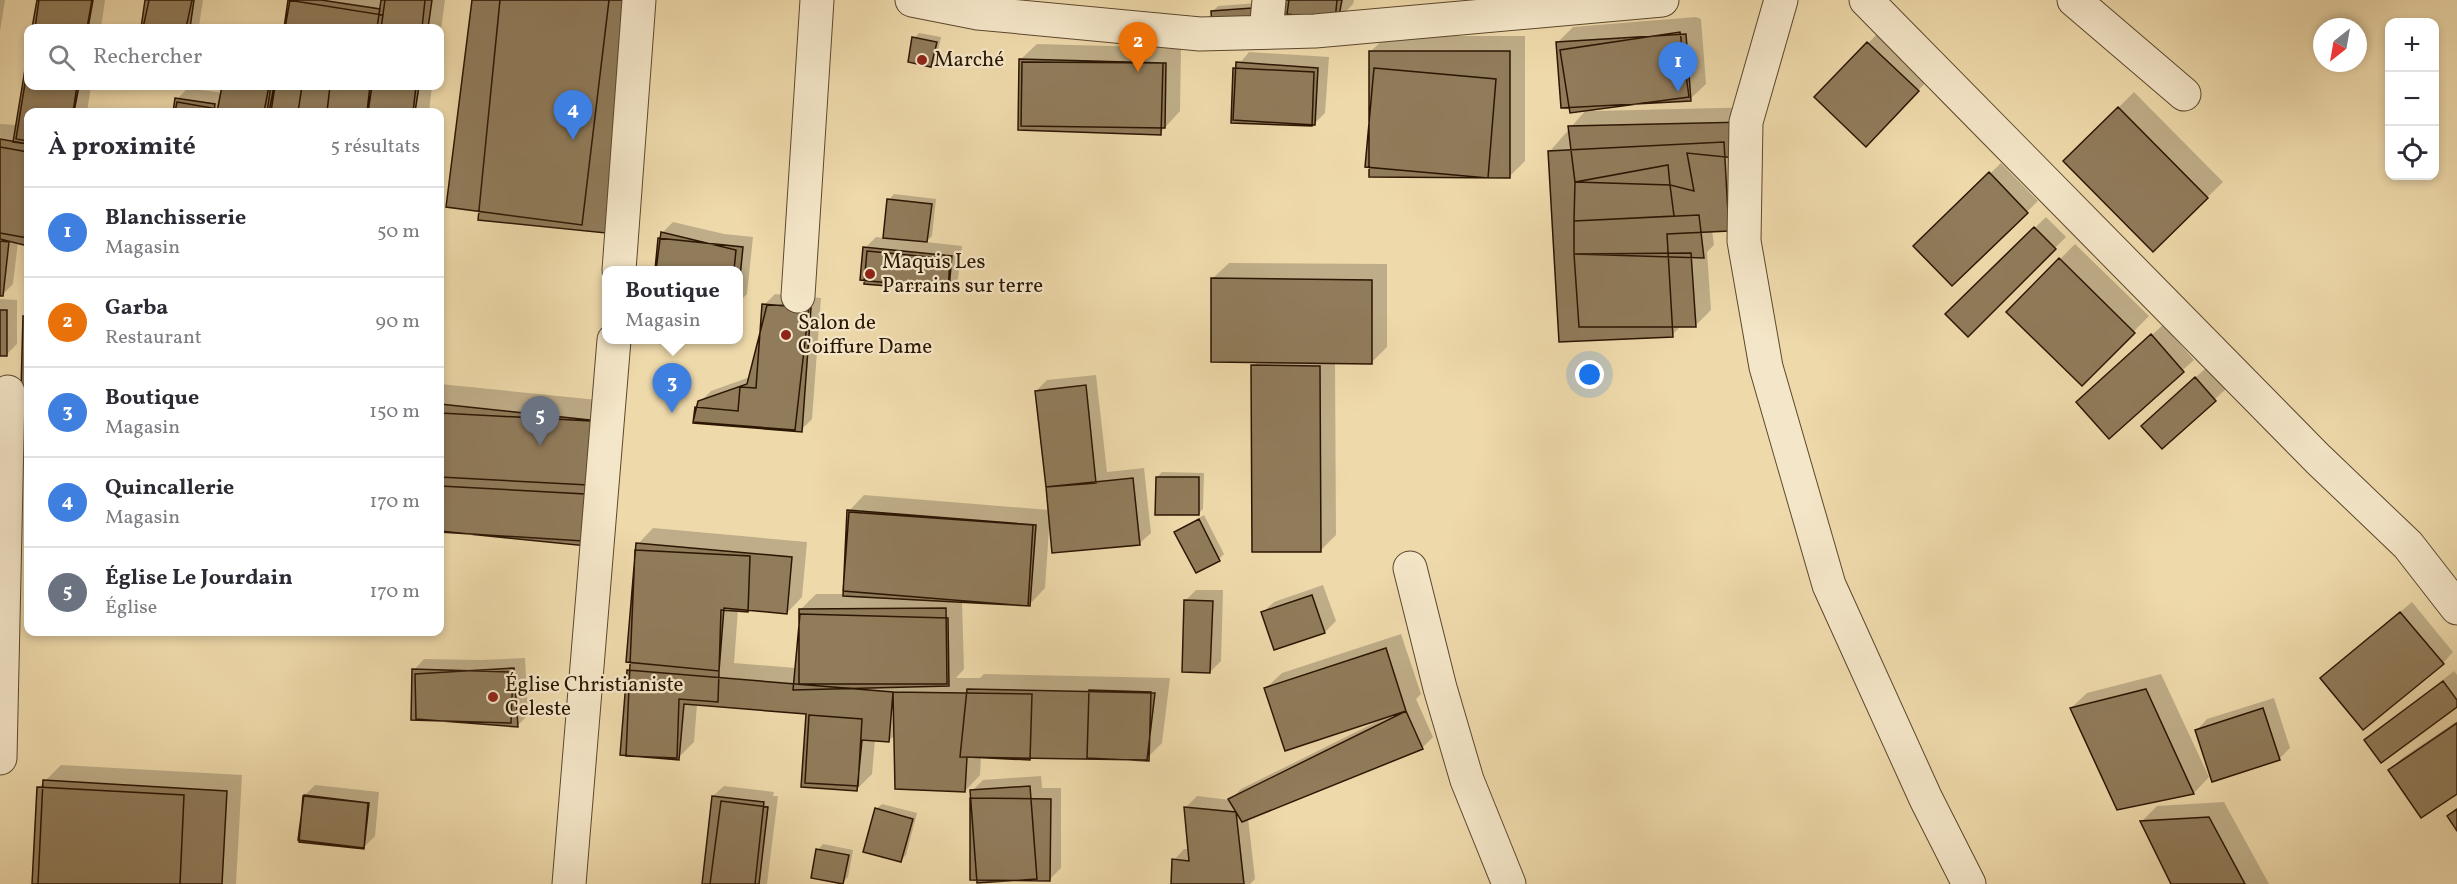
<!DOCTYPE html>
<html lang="fr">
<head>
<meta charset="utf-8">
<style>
  body { margin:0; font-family:Vollkorn,serif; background:#f7f7f7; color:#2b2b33 }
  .controls { position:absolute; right:18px; top:18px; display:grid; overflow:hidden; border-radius:12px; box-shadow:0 3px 9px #0003 }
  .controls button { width:54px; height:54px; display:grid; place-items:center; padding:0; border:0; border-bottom:2px solid #e1e1e2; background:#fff; color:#2b2b33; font:30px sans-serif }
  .compass { position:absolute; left:2313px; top:18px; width:54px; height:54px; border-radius:50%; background:#fff; box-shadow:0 3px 9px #0003; rotate:211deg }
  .you { position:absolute; left:1590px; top:375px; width:21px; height:21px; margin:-15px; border:4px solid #fff; border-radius:50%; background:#1a73e8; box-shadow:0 0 0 9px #1a73e833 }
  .badge { display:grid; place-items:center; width:39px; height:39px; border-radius:50%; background:#8f2418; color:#fff; font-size:20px; font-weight:700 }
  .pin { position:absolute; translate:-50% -50px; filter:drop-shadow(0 2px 3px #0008) }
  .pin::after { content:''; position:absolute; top:32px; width:21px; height:18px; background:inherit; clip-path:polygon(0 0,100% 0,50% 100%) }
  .popup { position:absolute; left:602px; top:266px; width:141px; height:78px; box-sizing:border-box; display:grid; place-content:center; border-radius:12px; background:#fff; filter:drop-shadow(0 2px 4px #0005); font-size:20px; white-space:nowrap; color:#7c7c81 }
  .popup b { font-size:22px; color:#2b2b33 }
  .popup::after { content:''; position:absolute; left:50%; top:100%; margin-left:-12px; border:12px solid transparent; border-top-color:#fff }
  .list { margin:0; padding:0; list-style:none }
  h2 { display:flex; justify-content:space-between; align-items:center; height:78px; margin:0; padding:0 24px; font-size:26px }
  h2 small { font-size:20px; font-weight:400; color:#7c7c81 }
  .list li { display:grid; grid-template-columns:39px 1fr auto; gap:18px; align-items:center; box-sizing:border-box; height:90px; padding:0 24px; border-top:2px solid #e1e1e2 }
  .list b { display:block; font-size:22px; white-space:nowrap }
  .list p { margin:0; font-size:20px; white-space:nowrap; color:#7c7c81 }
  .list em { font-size:20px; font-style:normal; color:#7c7c81 }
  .icon { flex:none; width:33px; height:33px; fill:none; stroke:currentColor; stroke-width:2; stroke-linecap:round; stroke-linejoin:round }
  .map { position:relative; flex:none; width:2457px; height:884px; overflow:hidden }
  .search { position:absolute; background:#fff; box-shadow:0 3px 9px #0003; left:24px; top:24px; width:420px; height:66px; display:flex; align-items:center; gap:15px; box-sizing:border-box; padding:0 21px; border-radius:12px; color:#7c7c81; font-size:22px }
  .panel { position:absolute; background:#fff; box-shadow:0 3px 9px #0003; left:24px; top:108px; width:420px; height:528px; border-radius:12px }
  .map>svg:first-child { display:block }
  .shadow { fill:#0003 }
  .building { fill:#907b5a; stroke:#2b1603; stroke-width:1.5 }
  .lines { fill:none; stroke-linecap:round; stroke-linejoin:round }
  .minor-casing { stroke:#5c472d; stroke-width:35 }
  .minor { stroke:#f4e6c8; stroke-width:33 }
  .poi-dot { fill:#8f2418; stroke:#f4e6c8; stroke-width:2 }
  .labels { text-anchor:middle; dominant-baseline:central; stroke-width:4.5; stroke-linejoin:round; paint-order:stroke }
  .poi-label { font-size:21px; fill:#2b1603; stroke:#f4e6c8; text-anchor:start }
</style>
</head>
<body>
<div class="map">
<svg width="2457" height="884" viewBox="0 0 2457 884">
  <rect width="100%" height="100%" fill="#eed9aa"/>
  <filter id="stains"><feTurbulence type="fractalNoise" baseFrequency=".00333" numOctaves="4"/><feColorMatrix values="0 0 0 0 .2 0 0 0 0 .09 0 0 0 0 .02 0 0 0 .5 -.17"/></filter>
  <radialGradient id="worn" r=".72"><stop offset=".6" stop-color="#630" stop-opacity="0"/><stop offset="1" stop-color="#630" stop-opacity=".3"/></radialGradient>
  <path class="shadow" d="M0 0H5L0 31Z
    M39 0H105L101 28H34Z
    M147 0H203L199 26 196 28H142Z
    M290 0H445L440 37V28H285Z
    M1285 0H1354L1353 4 1338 20Z
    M1257 3 1258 19 1213 11 1218 6Z
    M1696 17 1701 19 1706 84 1690 99 1594 109V111L1761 107 1748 210 1712 230 1714 245 1707 252 1711 310 1696 325H1682L1672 335 1550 151 1586 110 1558 42 1573 27Z
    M1879 32 1929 79 1877 134 1816 97Z
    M919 33 941 37 936 60 931 65 914 38Z
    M1387 36H1525V161L1509 177 1371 121V51Z
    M1037 44 1181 48 1180 111 1160 133 1021 59Z
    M1249 52 1329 57 1325 113 1314 124 1235 69Z
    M28 60V86H91L87 112H28V244L18 242 13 284 2 295 0 124 17 125Z
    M224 86H432L429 112H175L177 99 188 88 222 93Z
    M2134 92 2223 182 2153 250 2065 161Z
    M2001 163 2038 201 1953 284 1915 246Z
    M894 194 936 199 932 236 926 242 962 246 958 279 947 290 865 248 876 237 885 238 889 200Z
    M2046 217 2066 237 1968 335 1948 314Z
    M673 222 724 234 753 237 747 294 738 303V270H657L662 233Z
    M2075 244 2149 316 2082 384 2008 312Z
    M1229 263 1387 264V347L1371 363 1335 362 1336 535 1320 551 1253 366 1257 362 1213 278Z
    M775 294 821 298 812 419 801 430 700 402 711 391 750 377 762 331 764 305Z
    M0 299 17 300V344L6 355H0Z
    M28 313V426H22L24 317Z
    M2163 325 2194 360 2109 436 2089 391Z
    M2206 368 2226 389 2162 447 2154 415Z
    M1096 375 1107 472 1144 468 1151 533 1140 543 1049 529 1045 588 1030 604 962 601 964 669 956 678H980L984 674 1170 678 1162 743 1146 759 981 756 980 775 965 791 895 735 889 741 875 740 872 774 857 789 808 713 697 704 694 742 678 758 629 671 631 668 638 544 653 528 807 542 802 597 787 613 738 610 734 663 796 668 800 610 816 594H844L849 511 864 495 1049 510 1036 391 1047 380Z
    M440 384 618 402 586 544 440 529Z
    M1162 472 1204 473 1203 509 1198 514 1157 477Z
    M1204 515 1224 554 1219 559 1176 532Z
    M1323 585 1336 621 1325 632 1275 648 1263 612 1274 602Z
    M1196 590H1223L1221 661 1210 672 1185 601Z
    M2412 602 2453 652 2443 663 2333 668Z
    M1401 634 1421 694 1416 699 1433 737 1422 748 1248 818 1255 879 1250 884H1173L1174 860 1184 849H1190L1186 807 1197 796 1230 800 1241 789 1378 721 1266 688 1282 673Z
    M525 658 528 715 517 726 414 670 424 659 481 660Z
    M2454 671 2457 675V705L2366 740Z
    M2161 674 2209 777 2194 793 2118 808 2071 708 2087 693Z
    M2274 698 2290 748 2279 759 2197 730 2207 719Z
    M2457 721V792L2390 770 2401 759Z
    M61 765 242 775 236 884H33L38 788Z
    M1041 776 1042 788H1061V868L1050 879 972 791 983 780Z
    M315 785 379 792 375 836 364 847 304 796Z
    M724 786 774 792 773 796H778L767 884H703L713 796Z
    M2224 802 2269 884H2173L2142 821 2157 806Z
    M882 804 917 813 906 855 900 861 876 809Z
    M823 844 853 850 848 877 843 882 818 850Z"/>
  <path class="building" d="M37 0H92L87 28H32Z
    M39 0H93L88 28H35Z
    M145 0H194L190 28H141Z
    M149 0H192L186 28H143Z
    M288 0 383 15 381 28H284Z
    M290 0H321L380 9 377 28H285Z
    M381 0H425L422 28H377Z
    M385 0H432L428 28H381Z
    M472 0H609L582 225 446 207Z
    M500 0H630L606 233 478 220Z
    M1284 0H1337L1335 21 1282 15Z
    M1289 0H1342L1338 21 1287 14Z
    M1252 8 1253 25 1212 28 1211 11Z
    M1680 32 1689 97 1570 113 1560 50Z
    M1686 34 1691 101 1561 108 1556 42Z
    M912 37 937 42 931 67 908 62Z
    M1867 42 1919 91 1866 147 1814 97Z
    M28 51V86H77L73 112H28V144L13 142Z
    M1369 51H1510V178L1369 177Z
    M1019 59 1163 63 1161 135 1018 130Z
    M1022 62 1166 63 1165 128 1021 126Z
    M1236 62 1318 68 1315 125 1233 120Z
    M28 65V86H79L74 112H28V141L16 139Z
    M1233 68 1314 72 1312 126 1231 123Z
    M1374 68 1496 79 1488 178 1365 167Z
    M222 86H269L264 112H217Z
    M222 86H274L269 112H217Z
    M271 86H302L298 112H267Z
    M275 86H372L368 112H271Z
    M330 86H370L367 112H327Z
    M370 86H416L413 112H367Z
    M372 86H419L415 112H368Z
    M175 98 215 104 214 112H173Z
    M177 102 218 109 217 112H175Z
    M2118 107 2208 198 2153 252 2063 161Z
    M1746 122 1735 158 1687 153 1694 191 1670 185 1668 165 1575 182 1568 126Z
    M0 139 28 144V238L0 233Z
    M1724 142 1729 231 1667 234 1673 337 1559 342 1548 151Z
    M0 147 28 152V246L0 239Z
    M1989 172 2028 213 1952 286 1913 246Z
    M1575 182 1670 185 1674 216 1574 221Z
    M887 199 932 204 927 242 883 238Z
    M1699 215 1704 258 1574 254V221Z
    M2034 227 2056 249 1968 337 1945 314Z
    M661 232 736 250 734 270H656Z
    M658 238 743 247 738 297V270H655Z
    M0 241 9 242 3 296H0Z
    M863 247 952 256 949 289 860 280Z
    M867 251 950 259 948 291 864 284Z
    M1691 253 1696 327H1579L1574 254Z
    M2059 258 2135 333 2082 386 2006 312Z
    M1211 278 1372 280V364L1211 362Z
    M762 304 811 308 802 432 693 423 695 407 738 411 740 387 756 388Z
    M767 305 809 306 795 430 693 422 698 401 747 384Z
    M0 310H7V356H0Z
    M23 316 28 317V428H20Z
    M2151 334 2184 372 2109 439 2076 402Z
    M1251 365 1320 366 1321 552H1252Z
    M2195 377 2216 401 2162 449 2141 426Z
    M1086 385 1096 483 1046 487 1035 391Z
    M440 404 599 421 587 546 440 531Z
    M440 413 591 421 588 485 440 477Z
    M1156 477H1199V515H1155Z
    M1133 478 1140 545 1052 553 1046 487Z
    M440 486 585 494 583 541 440 532Z
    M847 510 1036 525 1030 606 843 596Z
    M849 512 1033 525 1028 606 843 591Z
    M1199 519 1220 561 1196 573 1174 532Z
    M636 543 792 557 787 614 724 608 719 671 626 662Z
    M635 550 750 556 748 612 721 610 718 702 679 699 677 758 626 756Z
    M1312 595 1325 633 1274 650 1261 612Z
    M1184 600 1213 601 1210 673 1182 672Z
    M946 608 947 684H799V609Z
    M2400 612 2444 664 2363 730 2320 678Z
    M800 614 948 618 949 686 793 690Z
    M1386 648 1406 711 1285 751 1264 688Z
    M514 668 518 727 416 719 415 674Z
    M412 669 513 672 511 723 411 720Z
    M627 670 893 692 889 742 862 740 857 791 801 787 806 714 684 704 679 760 620 755Z
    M2443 681 2457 700V707L2381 763 2364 740Z
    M967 689 1155 693 1147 760 960 757Z
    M2146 689 2194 794 2117 810 2070 708Z
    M1089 690 1151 692 1149 761 1087 758Z
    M893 692 1032 694 1030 760 967 757 965 792 895 789Z
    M2263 708 2280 760 2212 782 2195 730Z
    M1406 711 1423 749 1242 822 1228 799Z
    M809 715 862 719 858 786 805 783Z
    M2457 723V794L2421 818 2388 770Z
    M43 780 227 791 222 884H38Z
    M1030 786 1037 879 977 883 970 790Z
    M37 787 184 795 180 884H32Z
    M304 795 368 803 364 848 298 840Z
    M303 796 369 803 364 849 299 842Z
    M712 796 764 802 755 884H702Z
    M970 798 1051 799 1050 881 970 880Z
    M721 801 768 807 759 884H710Z
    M1184 807 1236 812 1244 884H1171L1172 859 1189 861Z
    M875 808 913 819 901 862 863 852Z
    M2457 809V831L2447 816Z
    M2209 817 2245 884H2171L2140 821Z
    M816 849 849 855 843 884 811 878Z"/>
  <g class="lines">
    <g class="minor-casing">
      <path id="minor" d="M912 0 978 13 1200 34 1315 31 1662 0
        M1781 0 1746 122 1744 241 1766 367 1829 585 1926 799 1969 884
        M1866 0 2318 459 2408 545 2457 608
        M2074 0 2184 94
        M1266 32 1269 0
        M619 270 639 0
        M798 296 817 0
        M1410 568 1440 688 1467 780 1509 884
        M0 758 8 392
        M569 884 614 340"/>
    </g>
    <use href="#minor" class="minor"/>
  </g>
  <g class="poi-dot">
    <circle cx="922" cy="60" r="6"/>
    <circle cx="870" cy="274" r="6"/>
    <circle cx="786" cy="335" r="6"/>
    <circle cx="493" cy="697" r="6"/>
  </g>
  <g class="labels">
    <g class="poi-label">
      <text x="934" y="60">Marché</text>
      <text x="882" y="262">Maquis Les<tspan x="882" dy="24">Parrains sur terre</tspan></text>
      <text x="798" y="323">Salon de<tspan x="798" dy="24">Coiffure Dame</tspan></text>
      <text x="505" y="685">Église Christianiste<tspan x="505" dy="24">Celeste</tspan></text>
    </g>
  </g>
  <rect width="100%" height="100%" filter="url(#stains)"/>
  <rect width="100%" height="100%" fill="url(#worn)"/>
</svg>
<div class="controls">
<button>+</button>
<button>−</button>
<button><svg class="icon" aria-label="locate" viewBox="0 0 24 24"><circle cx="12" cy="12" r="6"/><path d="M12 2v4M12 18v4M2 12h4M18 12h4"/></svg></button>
</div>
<svg class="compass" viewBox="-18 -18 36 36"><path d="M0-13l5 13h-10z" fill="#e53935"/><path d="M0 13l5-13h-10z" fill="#7c7c81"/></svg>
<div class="you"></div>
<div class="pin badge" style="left:1678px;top:92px;background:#3f7fe0">1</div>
<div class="pin badge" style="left:1138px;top:72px;background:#e8710a">2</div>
<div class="pin badge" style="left:672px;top:413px;background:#3f7fe0">3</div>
<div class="popup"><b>Boutique</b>Magasin</div>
<div class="pin badge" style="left:573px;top:140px;background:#3f7fe0">4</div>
<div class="pin badge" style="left:540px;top:446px;background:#6b7280">5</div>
<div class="search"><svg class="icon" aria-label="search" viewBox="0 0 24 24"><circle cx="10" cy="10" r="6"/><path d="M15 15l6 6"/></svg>Rechercher</div>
<section class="panel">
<h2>À proximité<small>5 résultats</small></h2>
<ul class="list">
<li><span class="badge" style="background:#3f7fe0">1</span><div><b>Blanchisserie</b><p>Magasin</p></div><em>50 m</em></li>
<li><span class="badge" style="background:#e8710a">2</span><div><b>Garba</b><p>Restaurant</p></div><em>90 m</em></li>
<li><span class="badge" style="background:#3f7fe0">3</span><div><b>Boutique</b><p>Magasin</p></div><em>150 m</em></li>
<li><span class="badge" style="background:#3f7fe0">4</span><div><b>Quincallerie</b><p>Magasin</p></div><em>170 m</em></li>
<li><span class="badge" style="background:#6b7280">5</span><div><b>Église Le Jourdain</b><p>Église</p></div><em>170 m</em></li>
</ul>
</section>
</div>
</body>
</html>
